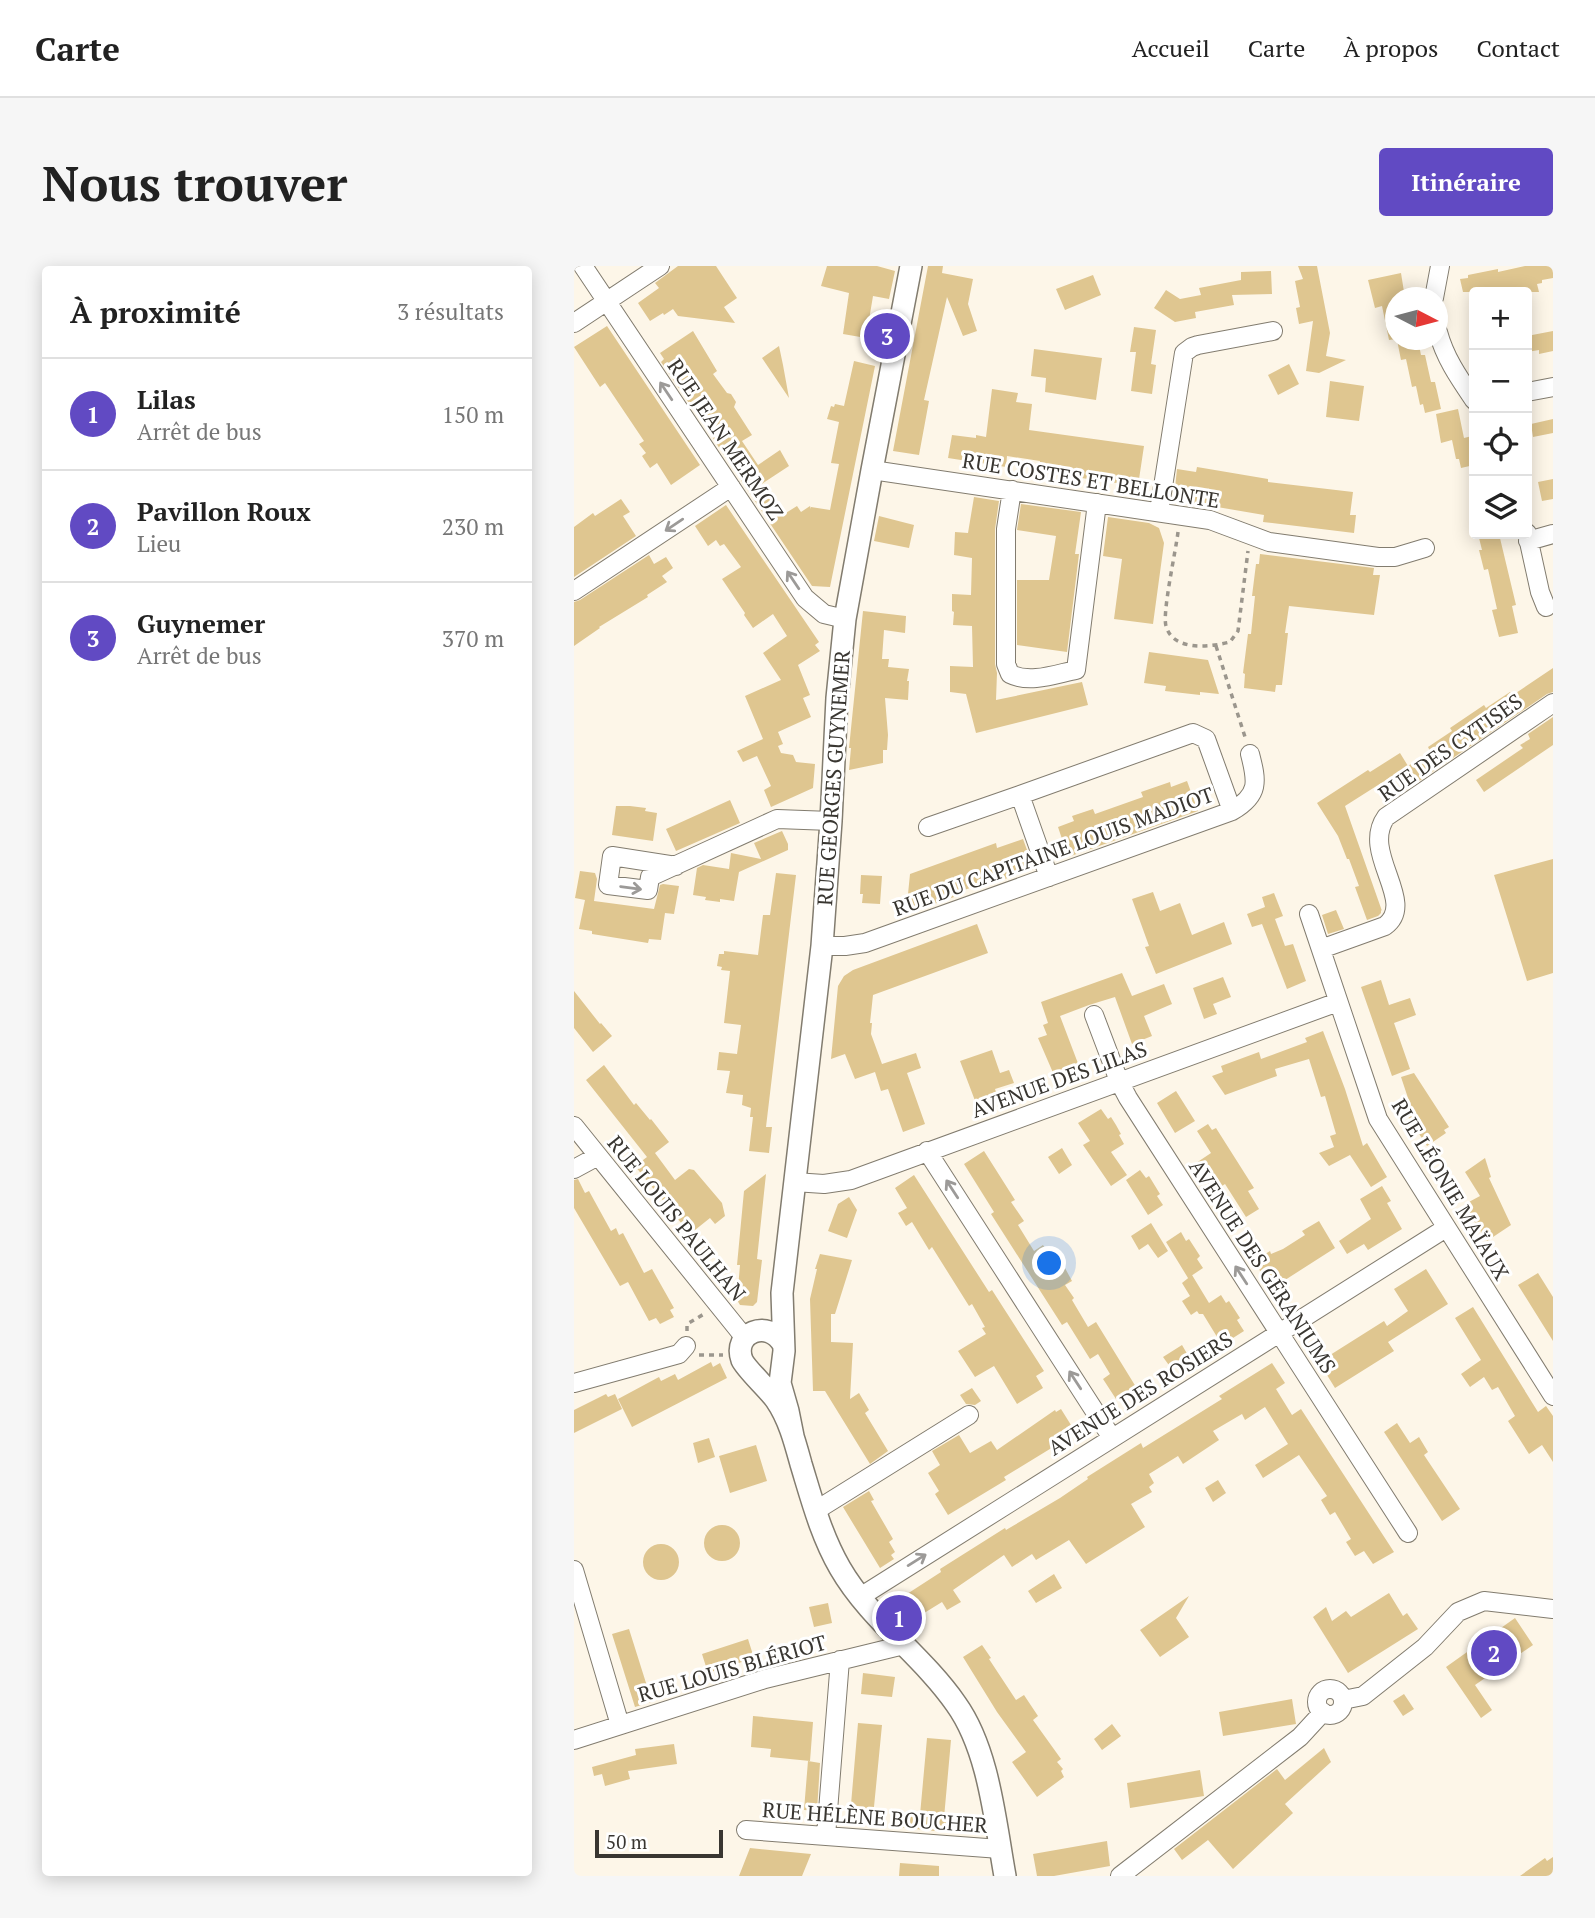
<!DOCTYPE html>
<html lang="fr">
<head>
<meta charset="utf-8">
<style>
  body { margin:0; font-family:"PT Serif",serif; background:#f6f6f6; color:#222 }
  .controls { position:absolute; right:21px; top:21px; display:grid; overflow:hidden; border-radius:7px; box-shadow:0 4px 18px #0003 }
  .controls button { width:63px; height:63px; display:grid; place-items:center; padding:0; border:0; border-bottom:2px solid #e0e0e0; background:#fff; color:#222; font:35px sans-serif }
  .compass { position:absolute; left:811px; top:21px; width:63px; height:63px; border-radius:50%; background:#fff; box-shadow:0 4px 18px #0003; rotate:96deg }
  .scale { position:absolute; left:21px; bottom:18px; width:128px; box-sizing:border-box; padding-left:7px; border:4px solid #393631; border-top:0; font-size:19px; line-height:24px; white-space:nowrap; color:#393631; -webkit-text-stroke:5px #fff; paint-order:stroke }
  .you { position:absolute; left:476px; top:998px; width:24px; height:24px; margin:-18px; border:5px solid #fff; border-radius:50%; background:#1a73e8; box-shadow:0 0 0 10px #1a73e833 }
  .badge { display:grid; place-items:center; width:46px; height:46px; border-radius:50%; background:#614ac3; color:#fff; font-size:23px; font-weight:700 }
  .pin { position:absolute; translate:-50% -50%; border:4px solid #fff; box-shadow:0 2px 7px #0006 }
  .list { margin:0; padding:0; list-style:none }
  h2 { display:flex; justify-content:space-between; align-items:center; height:91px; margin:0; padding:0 28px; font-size:30px }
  h2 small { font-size:23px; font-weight:400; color:#767676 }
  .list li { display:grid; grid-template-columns:46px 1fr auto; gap:21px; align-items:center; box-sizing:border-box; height:112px; padding:0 28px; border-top:2px solid #e0e0e0 }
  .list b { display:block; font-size:26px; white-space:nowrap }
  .list p { margin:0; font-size:23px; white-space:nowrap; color:#767676 }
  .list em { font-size:23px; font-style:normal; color:#767676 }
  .icon { flex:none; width:38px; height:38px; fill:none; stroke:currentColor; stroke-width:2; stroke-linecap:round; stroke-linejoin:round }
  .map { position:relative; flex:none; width:979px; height:1610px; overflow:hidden; border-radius:7px }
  header { display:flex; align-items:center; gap:42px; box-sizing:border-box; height:98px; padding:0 35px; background:#fff; border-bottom:2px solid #e0e0e0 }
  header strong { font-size:33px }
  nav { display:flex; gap:38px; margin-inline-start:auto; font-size:24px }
  .intro { display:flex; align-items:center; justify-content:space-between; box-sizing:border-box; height:168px; padding:0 42px }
  h1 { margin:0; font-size:49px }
  .button { padding:18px 32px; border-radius:7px; background:#614ac3; color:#fff; font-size:24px; font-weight:700 }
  main { display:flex; gap:42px; padding:0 42px }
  aside { flex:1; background:#fff; border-radius:7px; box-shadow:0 4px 18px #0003 }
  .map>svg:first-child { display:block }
  .building { fill:#dfc690 }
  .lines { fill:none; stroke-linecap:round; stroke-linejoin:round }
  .minor-casing { stroke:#827c6f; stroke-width:20 }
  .major-casing { stroke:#827c6f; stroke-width:24 }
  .path { stroke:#9b968d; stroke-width:3.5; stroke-dasharray:5 5; stroke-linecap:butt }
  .minor { stroke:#fff; stroke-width:18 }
  .major { stroke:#fff; stroke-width:21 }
  .oneway { stroke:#9c9a98 }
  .labels { text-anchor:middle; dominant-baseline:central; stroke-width:6; stroke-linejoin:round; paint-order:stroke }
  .street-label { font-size:21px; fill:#393631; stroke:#fff }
</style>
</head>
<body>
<header>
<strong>Carte</strong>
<nav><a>Accueil</a><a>Carte</a><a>À propos</a><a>Contact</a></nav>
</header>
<div class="intro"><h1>Nous trouver</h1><a class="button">Itinéraire</a></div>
<main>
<aside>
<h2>À proximité<small>3 résultats</small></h2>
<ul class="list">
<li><span class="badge">1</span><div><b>Lilas</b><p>Arrêt de bus</p></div><em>150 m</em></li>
<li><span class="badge">2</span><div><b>Pavillon Roux</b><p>Lieu</p></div><em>230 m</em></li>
<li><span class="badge">3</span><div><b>Guynemer</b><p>Arrêt de bus</p></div><em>370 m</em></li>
</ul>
</aside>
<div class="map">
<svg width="979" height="1610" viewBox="0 0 979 1610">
  <rect width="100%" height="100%" fill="#fdf6e8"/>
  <path class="building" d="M104 0H142L163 32 150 41 161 57 104 50 99 43 90 49 89 47 76 55 64 37 85 22 81 17Z
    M253 0H303L321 5 315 33 299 30 292 72 269 68 275 27 247 20Z
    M354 0H369L368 7 399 13 394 38 403 65 389 70 373 31 350 134 355 135 345 189 319 185Z
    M724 0H743L756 67 752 90 772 94 745 107 732 105 739 55 725 58 722 42 726 41 721 15 729 13Z
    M951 0H979V12L968 14V17L963 18 965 26H950L949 21 923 26H889L886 13 894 12V9L924 3V6Z
    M697 5 698 28 658 29 660 39 621 46 622 52 601 56 580 42 592 24 606 33 627 29 625 22 667 14V6Z
    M827 7 831 32H822V73L815 74 808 40 801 42 794 14Z
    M519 9 527 29 491 44 482 23Z
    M33 60 126 199 97 219 83 197 76 202 68 190 72 187 65 178 70 175 31 117 26 121 0 81Z
    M560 61 582 64 577 98 582 99 578 128 557 125 562 86H556Z
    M119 65 143 105 139 108 153 127 157 128 162 136 160 141 178 169 168 175 184 199 206 184 215 200 186 219 207 250 223 240 227 246 236 240 237 243V241L256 244 265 198 257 197 265 156 253 153 257 140 260 141 261 138 270 140 280 95 301 100 256 321 238 320 144 180 117 136 115 137 87 96 90 93 86 87Z
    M979 65V85L965 88V84L953 86V70Z
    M823 74H844L847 89H851L857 116H861L867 143 851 147 849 138 846 139 842 120 838 121 832 93 827 94Z
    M205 80 209 99 215 132 188 92Z
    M460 83 528 92 522 134 471 126 472 112 457 110Z
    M715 98 725 118 704 129 694 109Z
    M756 115 790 120 785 155 752 151Z
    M418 123 444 127 442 136 458 138 455 164 570 180 564 220 465 206 466 195 433 190 432 201 374 192 378 169 402 172V169L412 171Z
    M884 143 890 172 898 170 900 181V199L887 202 885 193H882L878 174 867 177 862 148Z
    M979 153V167L959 171 957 158Z
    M623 201 694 213V216L779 226 776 249H782L780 267 689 256 690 249 614 236 606 230 601 222 603 203 622 206Z
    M979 213V233L968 235 964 216Z
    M400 231 425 235 421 263V398L423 407 422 434 508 416 514 439 402 467 392 428 376 426V400L399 401 398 360 379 359 380 346 378 345V328L397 329 398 292 380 289 381 266 394 267Z
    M47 233 56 246 49 250 62 270 0 311V261L19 247 21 250Z
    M447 238 507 246 501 288H505L493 386 443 379V314H475L482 270 443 264Z
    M152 239 245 376 241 379 246 385 224 399 236 429 229 432 237 451 204 466 209 478 204 480 207 487 219 489 222 496 241 498 239 522 197 541 190 524 197 520 183 490 169 496 163 485 189 473 171 430 207 414 189 387 213 370 199 348 179 362 170 349 171 347 148 313 167 301 150 278 146 280 142 274 134 280 121 260Z
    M305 250 340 259 335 282 300 275Z
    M534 251 575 257 585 262 590 277 579 358 540 353 548 293 529 290Z
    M904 268H925L942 339 938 340 944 367 925 371 918 344 923 343 914 303 910 304 905 284H908Z
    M686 288 800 302 799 309H806L800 349 715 340 711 367H714L708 419H702L701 426 670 422 671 408 669 407 674 368H677L681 330H678L682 298H685Z
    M75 289 80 298 92 291 99 302 88 310 93 316 73 329 74 331 25 361 26 362 0 380V336L6 334Z
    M289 345 332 350 331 367 310 364 308 393H315L314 401 335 403 333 415H335L334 434 311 432 314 469 313 484H309V497L275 504 277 482H275Z
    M575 386 634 394 645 428 626 426V429L591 425 592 420 570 417Z
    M979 402V426L973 428 826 528 834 500 856 485 854 481 878 465 876 462 910 439 912 442 936 426 939 429Z
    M979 451V479L910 526 902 514 949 482 946 479 956 473 954 468Z
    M826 487 834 500 771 540 808 645 807 644V647L804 650 793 654 781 621 785 620 775 593H773L764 570 743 537 794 504 796 506Z
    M613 515 624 545 494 591 484 561 500 555 498 550 519 543 521 548 569 531 567 526 596 516 597 521Z
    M156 534 166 557 102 585 92 563Z
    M42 540H56L72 542 71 545 83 547 79 575 38 569Z
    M208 565 214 578V584L165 606 160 635 146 633V636L131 634 132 631 119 629 123 602 129 599 155 603 157 587 187 593 180 577Z
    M449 573 460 603 425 615 424 612 379 628 380 631 340 645 334 628 336 608 422 577 423 582Z
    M979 593V707L953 715 920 609Z
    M6 605 21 607 23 613 20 635 80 643 86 619 89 618 105 620 100 648 91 647 87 674 75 673 74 677 18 668V665L5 663 11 634 1 632Z
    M202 607 222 609 192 861H198L195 887 175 885 179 851H176L177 842 168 839 169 829 152 827 156 805 143 804 145 786 163 788 167 759 150 757 156 705 147 704 148 701 143 700 145 688H150V685L184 689 189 649H196Z
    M287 609 308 610 306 638 288 637 289 628H286Z
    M579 626 586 645 606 637 618 669 650 656 658 678 582 708 571 681 575 680 558 633Z
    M700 627 709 650 701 653 711 680 719 678 732 715 713 723 688 658 678 661 673 648 691 641 688 631Z
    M762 644 770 663 754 668 748 649Z
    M403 658 414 687 299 729 296 757H298L297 768 308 798 342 787 347 802 333 807 351 858 329 866 314 823 307 825 301 806 281 813 271 788 257 793 264 720 270 710 279 704Z
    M548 707 558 730 590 718 598 738 570 750 578 770 558 778 541 731 515 739 486 750 505 800 480 809 464 772 473 769 469 759 474 757 467 736Z
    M649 711 657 731 639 738 643 748 630 753 619 722Z
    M807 714 815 739 836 732 842 749 820 757 836 803 818 810 787 721Z
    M0 725 26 758 27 757 38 770 19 786 0 762Z
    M749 765 771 823 789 880 793 877 813 911 797 921 776 889 755 900 745 887 760 881 756 870 762 868 751 830 747 831 735 793 701 803 703 810 651 829 638 810 649 806 647 800 685 786 687 793 733 776 731 772Z
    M418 784 426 807 435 804 440 817 421 823 424 832 403 840 386 795Z
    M30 799 60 839 62 837 76 854 77 853 95 876 81 887 101 914 115 903 120 904 148 937 151 950 141 958 136 952 116 968 61 900 73 891 12 814Z
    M840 807 875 861 870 864 872 867 853 880 832 848 838 844 827 811Z
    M602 825 621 855 601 867 583 837Z
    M527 843 534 853 537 851 542 859 547 868 545 869 550 878 537 886 553 909 537 920 509 879 516 875 504 857Z
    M634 858 638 864 642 862 680 922 674 925 685 943 672 951 651 918 639 926 622 897 637 887 623 865Z
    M488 882 498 899 485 908 474 891Z
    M410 885 441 934 437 936 450 955 444 959 460 985 469 979 485 1005 491 1002 498 1015 491 1019 500 1032 498 1034 514 1061 522 1056 562 1121 542 1133 529 1113 536 1108 524 1088 516 1093 493 1056 488 1059 417 948 420 946 390 898Z
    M911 892 917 911 915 912 937 959 913 975 894 946 898 944 893 937 906 930 891 906Z
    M566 904 572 912 575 910 586 928 583 930 589 939 574 949 552 914Z
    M192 908 183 993 188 994 183 1036 179 1040 166 1039 163 1034 166 999H163L170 925Z
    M340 909 415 1026 418 1024 470 1105 462 1110 469 1122 443 1138 420 1100 401 1111 384 1085 412 1068 408 1062 411 1061 398 1038 395 1040 358 981 355 984 338 956 332 960 324 947 333 942 321 922Z
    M4 913 11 927 15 925 37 965 42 962 45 969 49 967 70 1007 78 1003 100 1042 96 1044 100 1051 86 1058 82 1052 75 1055 54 1016 46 1020 0 942V914Z
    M808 920 817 935 813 937 828 963 794 984 790 978 773 988 765 975 797 953 786 933Z
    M275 931 283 944 273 972 254 965 264 938Z
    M745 955 761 982 697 1023 680 995 696 985 697 988 709 983 731 969 728 965Z
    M577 957 594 985 584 992 574 978 565 984 557 970Z
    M607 966 612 975 615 973 626 990 623 993 629 1002 614 1012 592 976Z
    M246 988 278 994 261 1048H257V1076L279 1077 276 1133 285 1127 295 1144 291 1147 314 1185 296 1198 251 1125H239L236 1033 243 1003H241Z
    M852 1003 874 1038 814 1076 820 1085 761 1122 745 1096 810 1055 813 1060 834 1045 820 1023Z
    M964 1007 979 1031V1075L944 1019Z
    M618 1009 635 1037 647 1029 652 1037 655 1035 666 1052 663 1054 670 1065 648 1079 629 1048H625L623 1045 617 1049 608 1035 616 1030 608 1017Z
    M899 1041 964 1146 972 1140 979 1150V1196L968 1179 955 1188 934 1155 941 1150 924 1121 918 1124 910 1111 896 1121 887 1108 907 1094 881 1052Z
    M608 1079 615 1091 597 1102 589 1091Z
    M137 1096 139 1101 146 1097 153 1112 58 1161 44 1133 85 1111 87 1115 101 1108 104 1114Z
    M698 1097 711 1117 702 1123 718 1149 727 1143 820 1286 799 1298 790 1285 781 1290 772 1276 777 1273 761 1246 756 1249 747 1234 753 1230 725 1189 689 1212 681 1199 714 1178 691 1141 671 1154 668 1148 639 1165 645 1174 609 1198 604 1190 575 1208 580 1217 575 1221 578 1226 557 1238 571 1261 512 1298 495 1274 462 1294 458 1288 438 1301 430 1289 379 1324 387 1336 373 1344 368 1336 334 1357 316 1339 367 1306 366 1303 431 1262 432 1264 486 1232 514 1213 513 1211 567 1177 569 1182 648 1133 645 1130Z
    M398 1122 407 1135 401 1139 392 1138 386 1129Z
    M32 1128 34 1131 41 1128 48 1143 0 1167V1144Z
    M487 1143 502 1167 430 1211 432 1214 374 1249 361 1228 365 1225 354 1207 366 1199 358 1185 385 1169 396 1187 417 1175 423 1184 481 1144 482 1146Z
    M823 1157 836 1177 845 1171 854 1186 850 1189 886 1243 868 1255 810 1166Z
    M135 1172 141 1191 124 1197 119 1177Z
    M182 1179 193 1215 156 1227 145 1190Z
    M644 1214 652 1227 639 1236 631 1222Z
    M295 1225 300 1234 297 1235 319 1273 315 1276 321 1286 317 1289 320 1293 306 1302 269 1241Z
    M130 1277a18 18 0 1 1 36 0a18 18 0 1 1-36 0Z
    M69 1296a18 18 0 1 1 36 0a18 18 0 1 1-36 0Z
    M480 1308 488 1322 462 1337 454 1325Z
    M815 1327 829 1350 833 1347 844 1363 774 1407 739 1351 752 1341 758 1355 772 1345 777 1351Z
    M615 1330 602 1352 615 1371 586 1391 566 1364Z
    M254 1337 258 1357 240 1361 235 1341Z
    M941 1352 959 1379 901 1419 918 1444 907 1452 872 1401Z
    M55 1363 78 1436 61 1441 38 1368Z
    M174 1373 180 1392 134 1407 128 1388Z
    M408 1379 417 1392 415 1393 442 1434 450 1429 464 1450 459 1454 487 1493 483 1496 489 1503 487 1505 490 1511 463 1531 438 1496 452 1486 423 1446 389 1391Z
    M289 1407 321 1411 318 1431 287 1428Z
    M830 1428 840 1443 829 1450 819 1435Z
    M718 1433 722 1458 649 1470 645 1446Z
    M179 1450 239 1456 236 1495 196 1491 197 1483 177 1481Z
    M284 1457 308 1459 299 1551 276 1550Z
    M538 1458 547 1470 528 1484 520 1473Z
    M353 1472 377 1474 370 1552H373L371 1566 322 1561 323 1547 346 1549Z
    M100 1478 103 1498 54 1505 56 1513 31 1520 28 1508 20 1510 18 1501 62 1489 61 1483Z
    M750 1482 757 1496 711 1538 719 1547 659 1603 634 1574 608 1594 600 1583 703 1503 711 1514Z
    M234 1495 246 1497 243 1545 230 1544Z
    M626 1504 630 1530 556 1542 553 1517Z
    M533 1575 536 1600 480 1610H463L459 1588Z
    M176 1582 237 1588 228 1610H165Z
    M979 1591V1610H946L971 1592 973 1595Z
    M326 1597 365 1600V1610H325Z"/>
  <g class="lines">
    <g class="minor-casing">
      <path id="minor" d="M9 0 231 332 250 348 271 353
        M860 32 866 0
        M0 57 86 0
        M864 66C871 92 885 112 900 134
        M953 126 979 121
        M298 204 636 254 695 276 804 291H821L851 282
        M438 224 432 263V398L436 408C456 418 482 408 502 404L523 237
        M585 246 610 87 618 81 624 79 699 65
        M953 267 966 326 972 341
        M954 275 979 268
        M0 325 157 221
        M446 529 619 467 632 473 658 545
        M354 561 446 529 475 611
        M102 600 38 590 34 619 74 624 76 611 203 553 257 555
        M735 648 804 853 979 1130
        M248 680H271L291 677 658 545C686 529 683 515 676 488
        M747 683 811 660C844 636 786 587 812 551L979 437
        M520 749 545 815 554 832 834 1267
        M0 860 171 1072
        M353 885 538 1172
        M0 903 24 890
        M220 916 250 918 277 914 764 736
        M0 1117 105 1088 112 1080
        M241 1245 395 1149
        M0 1304 46 1459
        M286 1331 872 962
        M743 1436a13 13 0 1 1 26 0a13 13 0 1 1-26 0Z
        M769 1434 789 1430 851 1381 884 1346 910 1335 979 1343
        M0 1474 191 1413 330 1379
        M172 1564 426 1583
        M252 1570 266 1394
        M546 1610 726 1471 749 1446"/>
    </g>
    <g class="major-casing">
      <path id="major" d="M209 1078C194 1052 158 1067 168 1094 172 1103 194 1123 202 1134 215 1153 221 1176 227 1198 238 1234 247 1269 266 1302 296 1354 348 1389 382 1438 415 1484 421 1555 431 1610
        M219 1170 214 1145 206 1117 210 1085 208 1027 248 680 257 555 263 432 271 353 298 204 337 0"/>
    </g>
    <path class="path" d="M604 266C602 284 588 347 592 360 599 386 637 381 656 376L664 365 674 285
      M642 380 672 474
      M113 1065V1058L130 1048
      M125 1089H149"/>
    <use href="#minor" class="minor"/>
    <use href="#major" class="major"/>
  </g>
  <defs><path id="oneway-shaft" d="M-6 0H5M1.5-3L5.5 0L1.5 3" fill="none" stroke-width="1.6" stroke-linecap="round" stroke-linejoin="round" transform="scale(1.75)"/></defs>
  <g class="oneway">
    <use href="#oneway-shaft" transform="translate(92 125) rotate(-124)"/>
    <use href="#oneway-shaft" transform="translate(100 259) rotate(146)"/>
    <use href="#oneway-shaft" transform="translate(219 314) rotate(-124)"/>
    <use href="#oneway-shaft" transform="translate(57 622) rotate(8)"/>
    <use href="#oneway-shaft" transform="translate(378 923) rotate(-123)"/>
    <use href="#oneway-shaft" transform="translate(667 1009) rotate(-123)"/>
    <use href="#oneway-shaft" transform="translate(501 1114) rotate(-123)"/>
    <use href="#oneway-shaft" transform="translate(343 1294) rotate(-32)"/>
  </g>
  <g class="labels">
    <g class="street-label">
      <text transform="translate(152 173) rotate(56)">RUE JEAN MERMOZ</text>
      <text transform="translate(517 214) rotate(9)">RUE COSTES ET BELLONTE</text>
      <text transform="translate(876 481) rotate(-35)">RUE DES CYTISES</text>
      <text transform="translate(259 512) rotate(-86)">RUE GEORGES GUYNEMER</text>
      <text transform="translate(479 585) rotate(-20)">RUE DU CAPITAINE LOUIS MADIOT</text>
      <text transform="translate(485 813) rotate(-20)">AVENUE DES LILAS</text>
      <text transform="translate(877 923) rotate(59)">RUE LÉONIE MAÏAUX</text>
      <text transform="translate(103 952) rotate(51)">RUE LOUIS PAULHAN</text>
      <text transform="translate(689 1000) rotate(57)">AVENUE DES GÉRANIUMS</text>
      <text transform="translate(566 1127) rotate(-32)">AVENUE DES ROSIERS</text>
      <text transform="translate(158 1402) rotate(-16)">RUE LOUIS BLÉRIOT</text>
      <text transform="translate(301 1551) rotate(4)">RUE HÉLÈNE BOUCHER</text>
    </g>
  </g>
</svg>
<div class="controls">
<button>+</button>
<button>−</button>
<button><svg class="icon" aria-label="locate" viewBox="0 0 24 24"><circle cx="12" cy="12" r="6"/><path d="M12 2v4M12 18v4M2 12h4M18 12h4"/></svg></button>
<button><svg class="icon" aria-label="layers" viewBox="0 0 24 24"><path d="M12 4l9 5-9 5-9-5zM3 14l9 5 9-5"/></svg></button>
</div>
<svg class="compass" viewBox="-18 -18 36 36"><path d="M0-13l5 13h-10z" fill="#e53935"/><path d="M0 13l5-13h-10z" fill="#767676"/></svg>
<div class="scale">50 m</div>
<div class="you"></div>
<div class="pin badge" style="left:325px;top:1352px">1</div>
<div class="pin badge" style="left:920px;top:1387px">2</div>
<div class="pin badge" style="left:313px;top:70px">3</div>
</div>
</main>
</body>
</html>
